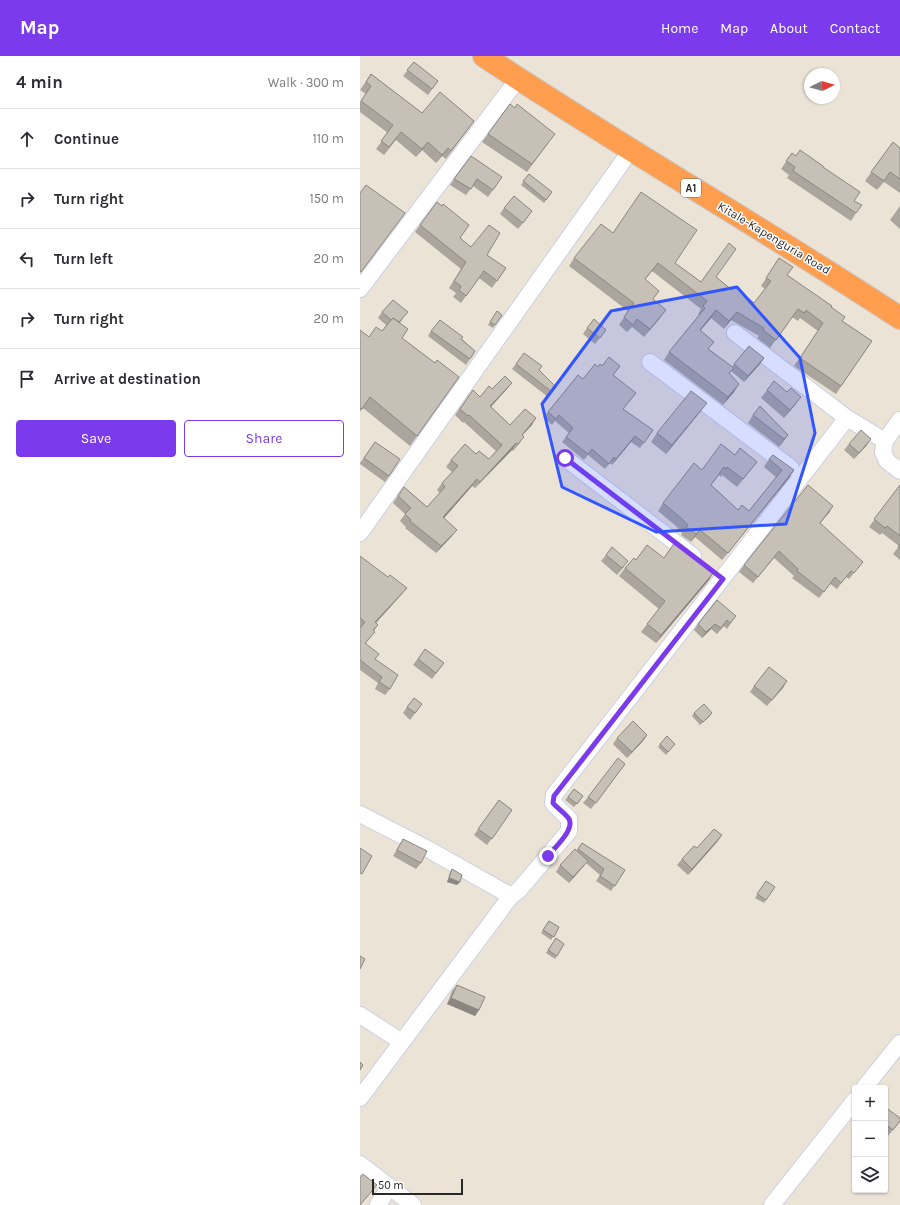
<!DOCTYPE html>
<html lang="en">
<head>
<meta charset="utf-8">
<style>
  body { margin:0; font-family:Karla,sans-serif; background:#f2f2f3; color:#2b2b33 }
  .controls { position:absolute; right:12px; bottom:12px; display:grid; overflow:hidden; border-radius:4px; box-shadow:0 1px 3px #0004 }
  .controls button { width:36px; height:36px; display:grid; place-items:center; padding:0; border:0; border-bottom:1px solid #e1e1e2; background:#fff; color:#2b2b33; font:20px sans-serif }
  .compass { position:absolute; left:444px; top:12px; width:36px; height:36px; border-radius:50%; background:#fff; box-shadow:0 1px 3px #0004; rotate:85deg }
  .scale { position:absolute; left:12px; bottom:10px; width:91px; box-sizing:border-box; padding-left:4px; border:2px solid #282828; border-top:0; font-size:11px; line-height:14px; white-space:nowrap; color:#282828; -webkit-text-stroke:3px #fff; paint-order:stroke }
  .stop { position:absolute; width:12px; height:12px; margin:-9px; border:3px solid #7c3aed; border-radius:50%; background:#fff }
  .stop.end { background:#7c3aed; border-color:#fff; box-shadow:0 1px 4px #0008 }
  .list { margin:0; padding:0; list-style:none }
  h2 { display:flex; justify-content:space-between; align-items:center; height:52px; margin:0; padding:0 16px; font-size:17px }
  h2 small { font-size:13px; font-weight:400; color:#7c7c81 }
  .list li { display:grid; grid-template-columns:26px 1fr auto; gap:12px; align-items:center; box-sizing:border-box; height:60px; padding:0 16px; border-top:1px solid #e1e1e2 }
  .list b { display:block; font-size:15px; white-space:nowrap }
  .list em { font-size:13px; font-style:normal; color:#7c7c81 }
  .actions { display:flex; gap:8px; padding:12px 16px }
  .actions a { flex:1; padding:9px 0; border:1px solid #7c3aed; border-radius:4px; text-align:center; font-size:14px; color:#7c3aed }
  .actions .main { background:#7c3aed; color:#fff }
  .icon { flex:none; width:22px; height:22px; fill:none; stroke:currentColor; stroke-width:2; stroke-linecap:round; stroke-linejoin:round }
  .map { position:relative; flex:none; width:540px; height:1149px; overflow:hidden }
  header { display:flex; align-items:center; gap:24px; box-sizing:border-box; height:56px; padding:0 20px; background:#7c3aed; color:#fff }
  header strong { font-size:19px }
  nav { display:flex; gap:22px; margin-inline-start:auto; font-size:14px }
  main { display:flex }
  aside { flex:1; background:#fff }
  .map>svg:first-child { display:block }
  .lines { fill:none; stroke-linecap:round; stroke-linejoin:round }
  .minor-casing { stroke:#ccd0e3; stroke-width:18 }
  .highway-casing { stroke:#c7c7c7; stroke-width:24 }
  .minor { stroke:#fff; stroke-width:16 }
  .highway { stroke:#ff9e4f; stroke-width:22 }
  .wall { fill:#aba59d }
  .shaded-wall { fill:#8b8680 }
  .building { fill:#c7c0b7; stroke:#8b8680 }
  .route { stroke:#7c3aed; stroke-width:5 }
  .marked { fill:#3155ff; fill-opacity:0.2; stroke:#3155ff; stroke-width:3; stroke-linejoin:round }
  .labels { text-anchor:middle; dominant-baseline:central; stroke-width:3; stroke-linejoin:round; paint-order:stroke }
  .shield { fill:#fff; stroke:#686868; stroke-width:1 }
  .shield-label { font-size:11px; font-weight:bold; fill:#282828 }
  .street-label { font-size:12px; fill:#282828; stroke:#fff }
</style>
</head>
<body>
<header>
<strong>Map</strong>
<nav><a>Home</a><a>Map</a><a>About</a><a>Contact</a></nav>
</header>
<main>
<aside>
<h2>4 min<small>Walk · 300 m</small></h2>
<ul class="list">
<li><svg class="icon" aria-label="ahead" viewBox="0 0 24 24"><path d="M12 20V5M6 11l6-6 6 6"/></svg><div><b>Continue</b></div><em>110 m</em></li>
<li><svg class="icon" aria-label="right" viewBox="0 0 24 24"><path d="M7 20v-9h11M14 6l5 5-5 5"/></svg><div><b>Turn right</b></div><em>150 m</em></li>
<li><svg class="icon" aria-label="left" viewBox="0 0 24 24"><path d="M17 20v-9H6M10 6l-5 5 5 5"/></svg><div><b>Turn left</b></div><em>20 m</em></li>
<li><svg class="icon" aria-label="right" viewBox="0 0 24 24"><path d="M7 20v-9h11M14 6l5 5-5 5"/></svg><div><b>Turn right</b></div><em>20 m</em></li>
<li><svg class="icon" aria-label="arrive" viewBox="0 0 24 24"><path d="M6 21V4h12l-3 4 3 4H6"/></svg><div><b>Arrive at destination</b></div></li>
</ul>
<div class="actions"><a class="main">Save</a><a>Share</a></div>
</aside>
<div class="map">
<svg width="540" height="1149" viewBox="0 0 540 1149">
  <rect width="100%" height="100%" fill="#ece3d7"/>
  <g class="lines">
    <g class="minor-casing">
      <path id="minor" d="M0 233 158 23
        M375 277 487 362 525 385
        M290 306 431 412
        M540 364 525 385 523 396 527 405 540 415
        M205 402 333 500
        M0 477 271 94
        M0 758 66 792 151 840
        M0 959 42 986
        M504 1032 540 987
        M0 1042 151 840 159 834 209 775V763L193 747 194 739 487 362
        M0 1108 53 1149
        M18 1149 29 1131
        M412 1149 495 1044"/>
    </g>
    <g class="highway-casing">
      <path id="highway" d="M124 0C261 91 403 172 540 262"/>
    </g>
    <use href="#minor" class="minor"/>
    <use href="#highway" class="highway"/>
  </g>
  <path class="wall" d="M54 6 78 25 68 39 43 20Z
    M11 18 62 57 114 65 86 103 82 100 76 107 62 94 56 101 36 84 24 99 16 93 28 77 0 56V46L6 38 0 34Z
    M155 52 189 86 167 116 122 86 128 78Z
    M533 86 540 92V137L524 126 517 134 505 125Z
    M432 97 436 100 463 111 494 145 496 157 491 165 427 122 429 119 421 113Z
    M169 118 192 136 184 147 161 129Z
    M142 121 128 141 113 130 106 139 90 129 94 123Z
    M540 150V173L530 164Z
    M144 152 168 161 158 173 140 158Z
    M60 169 100 182 111 191 127 199 146 212 132 232 119 222 101 247 93 241 96 237 89 232 101 213 55 176Z
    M252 177 315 207 341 226 356 221 372 234 394 247 405 233 401 230 419 202 427 219 471 251 482 265 512 285 476 338 434 310 458 275 440 262 438 265 432 261 410 292 397 282 399 280 371 264 364 273 351 262 340 275 349 293 372 311 374 308 404 302 400 308 384 326 371 315 369 318 374 336 363 349 304 304 309 296 339 259 338 258 341 253 292 215 285 223 300 262 284 281 272 271 267 276 259 269 268 255 209 210 214 202Z
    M137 255 142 259 133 272 128 269Z
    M22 256 43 262 40 267 42 282 75 307 99 321 50 390 3 352 0 356V274L9 281 22 275 26 269 18 262Z
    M227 272 246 274 235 288 223 278Z
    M71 275 102 283 115 295 106 309 68 280Z
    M156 308 179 314 192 336 188 341 152 313Z
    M238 311 254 319 272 342 263 353 293 374 280 392 271 386 252 409 250 407 245 413 228 399 224 404 202 386 209 377 195 365 192 369 183 361 188 356 223 323Z
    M132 333H147L131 351 150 369H172L162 379 160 387 153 395 152 394 115 432 112 430 84 462 92 480 76 497 45 472 46 471 40 465 45 458 33 447 44 431 67 451 80 437 77 434 82 427 92 416 86 411 91 404 116 398 129 403 136 395 104 366 103 367 95 359 113 334 120 341Z
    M407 334 427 336 435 349 424 362 401 342Z
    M340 356 306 398 291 386 297 377Z
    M393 359 428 379 419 391 388 367Z
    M15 386 29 420 25 426 0 408V407Z
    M489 388 507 389 494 403 484 394Z
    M409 403 434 414 429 422 362 504 335 481 331 486 321 479 322 477 317 471 298 455 303 447 342 414 397 406 377 431 362 419 361 421 359 419 351 429 378 454 389 455 416 421 404 411Z
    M540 429V504L533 498 539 490 522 477 520 479 509 471Z
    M473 450 460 467 498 512 489 523 486 521 477 533 470 528 459 542 432 522 434 520 414 502 393 527 379 516 384 509Z
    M246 499 264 511 257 519 241 505Z
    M0 500 42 538 16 567 18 569 14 575 10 582 6 587 15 603 30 633 25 639 15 633 18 627 0 614Z
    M304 502 349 524 296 587 281 576 299 553 259 520 265 512 276 504Z
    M376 560 367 573 364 570 357 578 351 573 342 582 334 574 338 568Z
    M65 593 84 607 72 623 53 609Z
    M427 625 407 650 390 636 394 630Z
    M62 648 50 664 43 657 47 651Z
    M334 657 350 660 340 669 332 660Z
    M287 679 283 685 267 702 253 688 257 682Z
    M300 688H315L306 699 298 691Z
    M265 708 231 753 223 747 228 741Z
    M214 733 223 740 214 751 205 744Z
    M139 744 152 754 127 789 114 779Z
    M362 779 357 786 328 819 317 809 322 803 337 792Z
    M43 783 61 807 56 813 33 800Z
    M222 787 265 814 251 835 236 825 240 819 226 807 209 827 196 816 200 809 217 794Z
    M92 813 97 829 87 826 90 816Z
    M406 825 415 831 404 847 395 842Z
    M189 865 199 871 191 884 181 877Z
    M196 882 204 888 195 903 186 897Z
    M97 929 119 954 115 960 87 948 92 935Z
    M525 1051 540 1065 528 1080 525 1077Z"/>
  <path class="shaded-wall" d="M68 86 62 94 56 101 62 93Z
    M88 92 82 100 76 107 82 99Z
    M298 207 292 215 279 231 285 223Z
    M306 254 300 262 284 281 290 273Z
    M356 254 351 262 334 282 340 274Z
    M377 256 371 264 364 273 369 265Z
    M404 302 400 308 384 326 388 320Z
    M152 327 147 333 125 357 130 350Z
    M379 328 374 336 363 349 368 341Z
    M441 341 435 349 424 362 430 354Z
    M347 347 340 356 306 398 312 389Z
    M176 362 172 369 157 385 162 379Z
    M428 379 419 391 424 383Z
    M275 380 271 386 252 409 256 403Z
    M511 383 507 389 494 403 499 397Z
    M156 387 152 394 115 432 120 426Z
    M434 414 429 422 362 504 368 497Z
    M117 423 112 430 79 468 83 461Z
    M473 450 469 457 455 473 460 467Z
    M97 474 92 480 76 497 81 490Z
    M340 474 335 481 331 486 336 478Z
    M354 516 349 524 296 587 301 579Z
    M47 532 42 538 11 572 15 566Z
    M355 568 351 573 342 582 346 576Z
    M427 625 423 632 407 650 412 644Z
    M352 657 350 660 340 669Z
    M287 679 283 685 267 702 272 696Z
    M362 779 357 786 328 819 332 813Z
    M228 805 223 811 209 827 213 821Z
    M89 822 100 826 97 829 87 826Z
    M91 942 119 954 115 960 87 948Z"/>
  <path class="building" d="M54 6 78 25 72 33 47 14Z
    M11 18 62 57 80 36 114 65 91 95 88 92 82 99 68 86 62 93 41 76 29 91 21 85 33 69 1 45 11 30 6 26Z
    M150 48 155 52 157 48 195 78 172 108 128 78Z
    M533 86 540 92V123L530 116 524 125 511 116Z
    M440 94 463 110V111L500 136 494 145 502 149 496 157 433 115 435 111 426 105 432 97 436 100Z
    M111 100 142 121 133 134 117 123 111 133 94 123Z
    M169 118 192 136 186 144 163 125Z
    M6 129 45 157 1 216H0V137Z
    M281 136 337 174 315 207 341 226 369 187 376 193 356 221 372 234 374 230 394 247 411 225 406 222 419 202 433 211 427 219 472 250 471 251 485 261 482 265 512 285 481 330 440 302 463 267 446 254 444 257 438 253 416 284 403 274 404 272 377 256 369 265 356 254 340 274 354 286 348 293 374 312 369 317 379 328 368 341 309 296 345 252 343 250 347 245 298 207 285 223 299 235 293 243 306 254 290 273 277 263 273 269 264 261 274 247 214 202 241 168 253 177Z
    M154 140 172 155 163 167 144 152Z
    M77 146 82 150 83 148 109 169 100 182 111 191 129 169 140 177 127 199 146 212 137 225 124 215 106 240 99 234 101 230 94 225 106 206 60 169Z
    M33 244 48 256 39 266 33 262 31 264 22 256Z
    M137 255 142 259 135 269 130 266Z
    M33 262 48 273 42 282 75 307 77 304 99 321 57 380 10 341 2 353 0 352V274L9 281 16 271 22 275Z
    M234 263 246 274 240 282 227 272Z
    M80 264 103 281 101 283 115 295 110 303 71 275Z
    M389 290 404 302 388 320 374 308Z
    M164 297 182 310 179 314 196 331 192 336 156 308Z
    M249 301 260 310 253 319 276 337 263 353 293 374 284 387 275 380 256 403 254 401 249 408 232 393 228 398 206 381 213 372 199 359 196 363 188 356 218 319 223 323 235 308 238 311 240 308 242 310Z
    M145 320 152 327 130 350 150 369 165 353 176 362 162 379 164 381 158 388 156 387 120 426 117 423 83 461 97 474 81 490 50 465 51 464 45 458 51 452 38 440 44 431 67 451 85 431 82 427 98 410 91 404 105 388 116 398 119 395 129 403 142 389 109 359 108 360 100 353 113 334 120 341 129 330 132 333Z
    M414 325 427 336 431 332 441 341 430 354 407 334Z
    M331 335 347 347 312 389 297 377Z
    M400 350 428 379 424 383 393 359Z
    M501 374 511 383 499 397 489 388Z
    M15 386 40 403 29 420 4 402Z
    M361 388 375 399 380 392 397 406 383 423 367 411 366 413 364 411 351 429 378 454 382 449 389 455 422 414 409 403 413 399 434 414 368 497 340 474 336 478 326 471 328 469 322 463 303 447 334 407 342 414Z
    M448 429 473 450 460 467 503 506 494 517 491 515 481 527 475 521 464 536 437 515 438 513 419 495 398 521 384 509Z
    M540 429V480L527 470 525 472 514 463Z
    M315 486 354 516 301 579 287 568 305 545 265 512 274 502 276 504 287 489 304 502Z
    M540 488V493L538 491Z
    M252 491 268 505 262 512 246 499Z
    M0 500 28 521 30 519 47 532 15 566 18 569 13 574 15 576 5 587 19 598 15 603 38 619 30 633 19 626 22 621 0 604V572L5 566 0 562Z
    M357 544 376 560 370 567 367 564 361 572 355 568 346 576 338 568Z
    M65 593 84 607 76 617 58 603Z
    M409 611 427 625 412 644 394 630Z
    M54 642 62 648 55 657 47 651Z
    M344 648 352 657 343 666 334 657Z
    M273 665 287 679 272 696 257 682Z
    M307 680 315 688 308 696 300 688Z
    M258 702 265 708 236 747 228 741Z
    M214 733 223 740 217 748 208 741Z
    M139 744 152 754 132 783 118 773Z
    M354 773 362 779 332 813 322 803 334 790 337 792Z
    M43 783 67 795 61 807 37 794Z
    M222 787 265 814 255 830 240 820 244 813 218 793Z
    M0 792 12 800 2 818 0 817Z
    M215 793 228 805 213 821 200 809Z
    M92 813 102 819 100 826 89 822Z
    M406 825 415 831 406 844 397 838Z
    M189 865 199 871 194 881 183 874Z
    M196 882 204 888 197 900 188 894Z
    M0 900 5 903 0 913Z
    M97 929 125 941 119 954 91 942Z
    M0 1006 3 1009 0 1014Z
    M525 1051 540 1062V1065L533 1074 525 1068Z
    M3 1118 17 1129 0 1149V1122Z"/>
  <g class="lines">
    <path class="route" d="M188 800C194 792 215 774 209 763 205 757 197 752 193 747L194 740 363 523 205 402"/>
  </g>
  <path class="marked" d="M377 231 440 302 455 377 426 468 296 476 202 431 182 348 251 255Z"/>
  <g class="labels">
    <rect class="shield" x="321" y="123" width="20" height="18" rx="3"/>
    <g class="shield-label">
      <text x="331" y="132">A1</text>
    </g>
    <g class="street-label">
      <text transform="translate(414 182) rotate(31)">Kitale-Kapenguria Road</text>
    </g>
  </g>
</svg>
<div class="controls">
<button>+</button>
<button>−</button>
<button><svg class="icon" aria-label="layers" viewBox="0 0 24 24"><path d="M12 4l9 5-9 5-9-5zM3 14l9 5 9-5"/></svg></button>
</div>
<svg class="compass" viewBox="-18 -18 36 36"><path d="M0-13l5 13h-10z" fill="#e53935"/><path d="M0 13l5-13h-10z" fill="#7c7c81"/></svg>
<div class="scale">50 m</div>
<div class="stop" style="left:205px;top:402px"></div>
<div class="stop end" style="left:188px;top:800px"></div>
</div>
</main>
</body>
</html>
